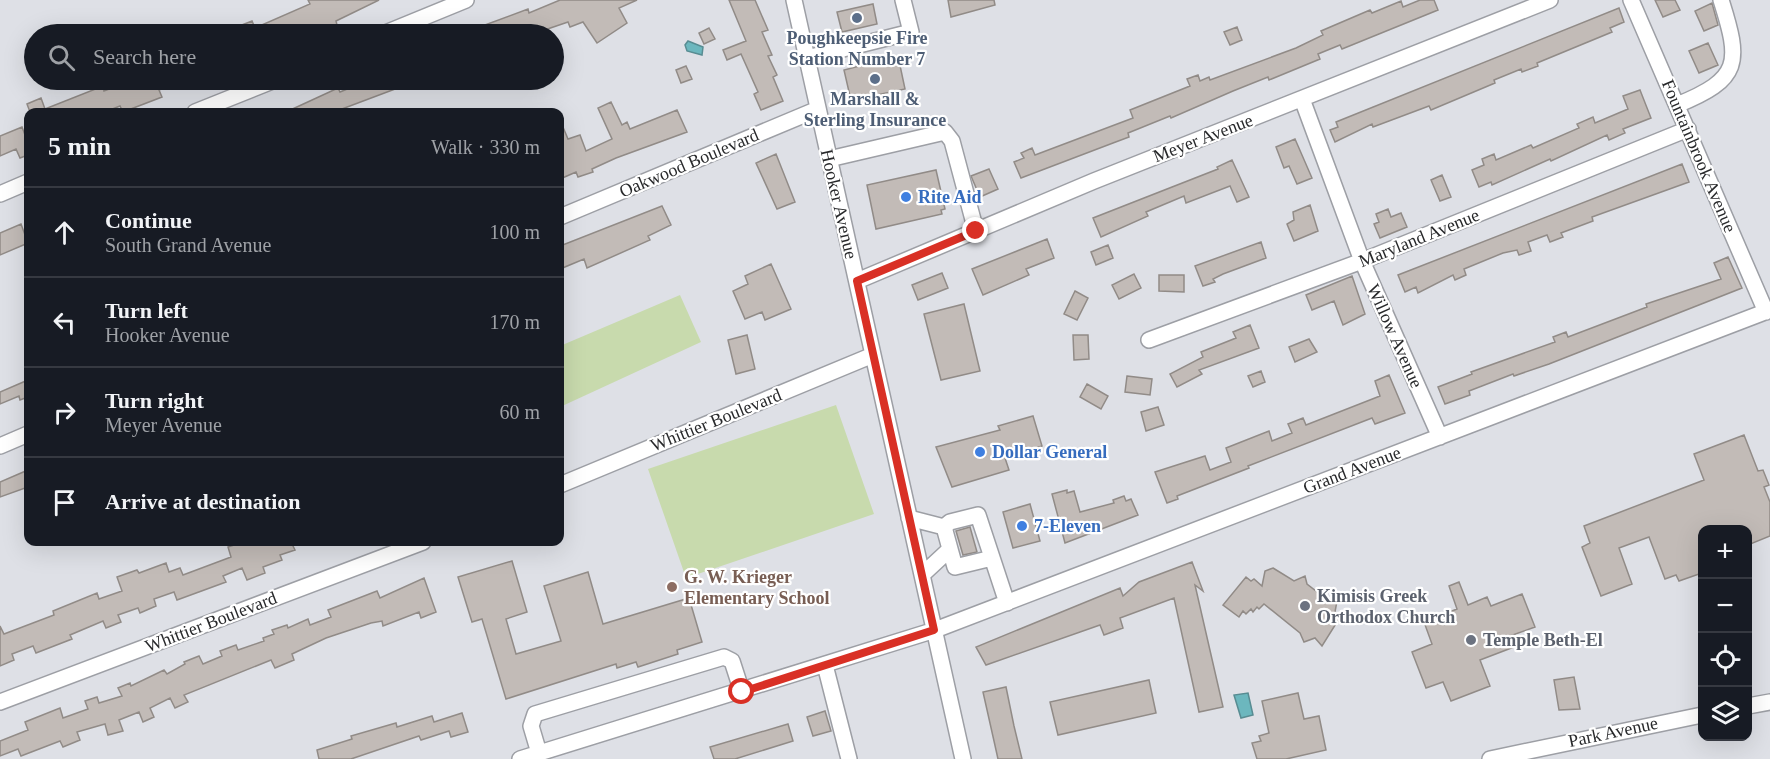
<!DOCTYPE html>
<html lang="en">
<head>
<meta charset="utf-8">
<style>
  body { margin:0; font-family:Georgia,serif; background:#242831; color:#f1f3f6 }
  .controls { position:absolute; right:18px; bottom:18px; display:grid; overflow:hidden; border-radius:12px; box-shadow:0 6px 24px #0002 }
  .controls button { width:54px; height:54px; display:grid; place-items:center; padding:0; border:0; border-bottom:2px solid #363941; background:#171b24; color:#f1f3f6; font:30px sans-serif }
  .stop { position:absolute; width:18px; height:18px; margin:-14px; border:4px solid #d93025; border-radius:50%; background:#fff }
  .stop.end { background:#d93025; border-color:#fff; box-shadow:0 2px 6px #0008 }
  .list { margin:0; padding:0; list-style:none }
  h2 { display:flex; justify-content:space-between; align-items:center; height:78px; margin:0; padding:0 24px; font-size:26px }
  h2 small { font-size:20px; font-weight:400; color:#9ea1a6 }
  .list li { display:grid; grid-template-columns:39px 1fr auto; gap:18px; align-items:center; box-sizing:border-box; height:90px; padding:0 24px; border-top:2px solid #363941 }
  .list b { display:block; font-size:22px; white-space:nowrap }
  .list p { margin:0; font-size:20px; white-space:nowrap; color:#9ea1a6 }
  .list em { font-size:20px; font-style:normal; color:#9ea1a6 }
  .icon { flex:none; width:33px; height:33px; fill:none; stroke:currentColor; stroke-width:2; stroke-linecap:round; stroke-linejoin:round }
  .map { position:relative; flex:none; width:1770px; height:759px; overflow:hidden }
  .search { position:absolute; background:#171b24; box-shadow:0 6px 24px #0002; left:24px; top:24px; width:540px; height:66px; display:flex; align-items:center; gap:15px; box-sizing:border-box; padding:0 21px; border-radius:33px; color:#9ea1a6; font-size:22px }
  .panel { position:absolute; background:#171b24; box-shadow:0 6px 24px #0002; left:24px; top:108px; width:540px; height:438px; border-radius:12px }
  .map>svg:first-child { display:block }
  .green { fill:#c8daad }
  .water { fill:#6cb7be; stroke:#588c92; stroke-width:1.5 }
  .building { fill:#c2bbb7; stroke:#918b87; stroke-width:1.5 }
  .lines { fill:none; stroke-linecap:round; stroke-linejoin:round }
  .minor-casing { stroke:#9d9fa5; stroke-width:18 }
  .minor { stroke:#fff; stroke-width:15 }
  .route { stroke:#d93025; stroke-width:8 }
  .service-dot { fill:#5c6f8a; stroke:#fff; stroke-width:2 }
  .shop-dot { fill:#3f7fe0; stroke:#fff; stroke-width:2 }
  .education-dot { fill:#8d6e63; stroke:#fff; stroke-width:2 }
  .worship-dot { fill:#6b7280; stroke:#fff; stroke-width:2 }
  .labels { text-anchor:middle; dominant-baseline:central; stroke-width:4.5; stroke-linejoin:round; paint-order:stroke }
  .service-label { font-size:18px; font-weight:bold; fill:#4e5e75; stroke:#fff }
  .street-label { font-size:18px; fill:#28292b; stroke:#fff }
  .shop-label { font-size:18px; font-weight:bold; fill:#366cbe; stroke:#fff; text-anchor:start }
  .education-label { font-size:18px; font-weight:bold; fill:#785e54; stroke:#fff; text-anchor:start }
  .worship-label { font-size:18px; font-weight:bold; fill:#5b616d; stroke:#fff; text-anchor:start }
</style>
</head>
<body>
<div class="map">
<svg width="1770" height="759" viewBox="0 0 1770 759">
  <rect width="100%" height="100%" fill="#dee0e6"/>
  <path class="green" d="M680 295 701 342 560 407V346Z
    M836 405 874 514 686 578 648 469Z"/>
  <path class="water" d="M688 41 703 47 702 55 687 51 685 45Z
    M1248 693 1253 715 1241 718 1234 695Z"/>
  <path class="building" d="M308 0H379L336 21 337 25 309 34H219L252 21 255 28 310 4Z
    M560 0H637L619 8 627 23 597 43 583 22 570 27 568 22 533 34H488L485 25 528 9 529 13Z
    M729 0H755L768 30 762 32 772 55 768 56 777 75 773 77 783 101 761 110 754 94 758 92 741 54 727 60 723 50 746 41Z
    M948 0H994L995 5 951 17Z
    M1420 0H1434L1438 10 1342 49 1340 45 1318 54 1320 59 1269 80 1268 77 1233 91 1171 118 1170 116 1128 133 1129 137 1113 143 1021 178 1014 162 1024 158 1021 153 1032 148 1035 155 1133 118 1130 110 1190 86 1187 79 1198 75 1200 81 1209 77 1210 80 1296 48 1323 35 1321 31 1370 10 1372 13 1401 1 1403 7Z
    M1655 0H1675L1680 10 1663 17Z
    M1712 3 1718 25 1704 31 1695 11Z
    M873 4 877 24 842 32 837 12Z
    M1619 8 1624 22 1610 28 1612 32 1537 63 1538 66 1522 72 1521 69 1494 80 1495 83 1431 110 1429 106 1373 127 1372 124 1335 142 1330 130 1338 127 1336 122Z
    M1237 27 1242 40 1230 45 1224 32Z
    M709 28 715 39 704 44 699 33Z
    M1708 43 1718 65 1699 73 1689 51Z
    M898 56 905 89 867 97 869 102 852 105 844 70Z
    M686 66 692 79 681 83 676 70Z
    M133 80H183L159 90 162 97 123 112 120 106 105 112H30L27 104 41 98 45 109 103 86 104 91Z
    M369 80H419L334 112H286L338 88 340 92Z
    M1640 90 1651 118 1623 129 1625 133 1609 140 1607 135 1551 161 1550 159 1492 185 1491 182 1479 187 1472 170 1484 165 1482 159 1494 154 1496 160 1531 145 1533 148 1579 128 1577 124 1593 117 1595 123 1628 109 1623 96Z
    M611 102 622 125 627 122 630 129 677 110 687 132 616 158 592 169 593 172 578 177 576 172 560 179V120L568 139 580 135 586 151 612 139 598 108Z
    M22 127 28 143V155L20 158 16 149 0 156V136Z
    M1295 139 1312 178 1297 184 1289 166 1284 168 1276 147Z
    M776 154 795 202 777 209 756 163Z
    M1232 160 1249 197 1237 202 1230 186 1186 203 1184 196 1146 212 1148 216 1101 237 1093 218 1218 169 1217 167Z
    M1682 164 1689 182 1592 217 1593 221 1561 233 1563 237 1550 242 1547 235 1528 242 1531 251 1519 255 1517 250 1503 253 1464 269 1466 275 1455 280 1453 275 1418 293 1416 287 1405 292 1398 275Z
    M989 169 998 189 980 197 971 176Z
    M936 170 945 209 941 210 942 214 876 229 867 185Z
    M1442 175 1451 197 1440 201 1431 180Z
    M1310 205 1318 231 1294 241 1287 224 1294 220 1293 212Z
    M662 206 671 225 648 236 650 240 587 268 584 259 560 269V246Z
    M1388 209 1391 217 1401 213 1407 227 1380 238 1374 224 1379 222 1376 214Z
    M21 224 28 243 0 255V233Z
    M1047 239 1054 258 1026 269 1029 275 983 295 972 269Z
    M1261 242 1266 258 1223 274 1213 279 1215 282 1203 286 1195 266Z
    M1108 245 1113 258 1096 265 1091 252Z
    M1728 257 1742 288 1549 364 1514 376 1513 374 1469 391 1470 395 1445 404 1438 387 1472 374 1471 372 1555 342 1553 337 1566 332 1568 337 1647 307 1646 304 1721 279 1714 263Z
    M771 264 791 309 765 320 762 312 745 319 733 291 748 284 745 276Z
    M942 273 948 288 918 300 912 285Z
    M1134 274 1141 288 1119 299 1112 285Z
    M1159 275H1184V292L1159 291Z
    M1352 276 1365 314 1343 325 1334 301 1312 310 1306 295Z
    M1075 291 1088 298 1077 320 1064 314Z
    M964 304 980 371 941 380 924 314Z
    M1250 325 1259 348 1199 370 1202 374 1177 387 1170 374 1203 357 1201 352 1236 338 1233 332Z
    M747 335 755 369 736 374 728 340Z
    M1073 335H1088L1089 359 1074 360Z
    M1309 339 1317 352 1295 362 1289 347Z
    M1261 371 1265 382 1253 387 1248 376Z
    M1389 375 1405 413 1375 424 1372 418 1248 466 1249 468 1177 496 1178 499 1167 503 1155 472 1205 456 1210 470 1231 462 1226 448 1269 431 1272 441 1292 433 1288 424 1303 418 1306 425 1380 396 1375 381Z
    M1127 376 1152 379 1150 395 1125 392Z
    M28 380V397L20 400 19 396 0 404V392Z
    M1087 384 1108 396 1101 409 1080 397Z
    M1158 407 1164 425 1146 431 1141 412Z
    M1033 416 1042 446 1005 458 1009 470 952 487 936 447 1000 430 998 426Z
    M1744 435 1758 471 1763 470 1769 485 1764 487 1770 502V536L1748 545V530H1702V573L1679 581 1676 575 1665 579 1649 537 1619 548 1632 584 1601 596 1582 547 1590 543 1584 526 1704 480 1694 454Z
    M28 470V487L0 497V482Z
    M1067 490V493L1074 491 1080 512 1114 503 1113 500 1124 496 1126 501 1131 499 1138 515 1065 543 1052 494Z
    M1030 504 1040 541 1013 548 1003 512Z
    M970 527 977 552 963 555 956 531Z
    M243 542H253L255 545 265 542H291L295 550 280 555 282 560 263 567 265 573 247 580 242 568 223 576 226 582 177 600 174 592 154 599 156 606 140 613 138 608 118 615 121 622 106 628 103 621 70 635 72 639 36 653 33 646 12 654 14 660 0 666V626L4 634 54 615 53 611 97 593 99 599 122 591 117 577 137 570 139 573 166 563 169 572 180 568 183 575 231 557 228 547Z
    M512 561 527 612 506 619 516 654 561 641 544 586 588 572 603 624 689 598 702 642 677 650 678 654 638 667 636 662 617 668 616 664 506 699 482 619 472 622 458 577Z
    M1192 562 1203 591 1195 585 1223 707 1199 712 1174 598 1120 618 1123 628 1104 635 1100 625 986 665 976 647 1120 588 1123 596 1139 582Z
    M1273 568 1294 581 1305 576 1307 584 1329 601H1337L1335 612 1345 621 1337 622 1322 646 1315 638 1304 642 1300 633 1264 604 1259 609 1257 607 1253 612 1251 609 1246 614 1243 611 1239 617 1223 605 1246 577 1251 581 1254 579 1262 586 1265 571Z
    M424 578 436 612 421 618 419 612 383 626 382 621 371 623 326 638 292 654 294 660 275 668 271 660 184 695 188 702 175 708 170 698 150 708 154 717 143 722 139 712 119 720 123 731 108 735 105 724 77 732 80 740 63 747 60 741 21 756 18 749 0 756V741L28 730 25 722 60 708 63 718 88 709 85 701 97 697 99 703 122 696 118 688 130 683 131 686 164 670 167 674 185 664 184 662 199 656 203 664 222 656 220 651 236 645 238 650 264 641 263 638 274 634 272 630 287 625 288 628 308 619 310 625 331 617 328 610 377 591 380 598Z
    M1459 582 1468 605 1487 597 1491 606 1522 594 1535 627 1510 636 1514 647 1480 660 1490 686 1451 701 1443 682 1426 688 1412 652 1432 644 1424 622 1457 609 1449 586Z
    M1574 677 1580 709 1559 710 1554 680Z
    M1149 680 1156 713 1058 735 1050 702Z
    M1006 687 1014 726 1022 759H998L994 741 983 692Z
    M1298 693 1304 719 1319 716 1326 750 1286 759H1257L1252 743 1261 741 1259 736 1269 733 1262 701Z
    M825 711 831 731 813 736 807 717Z
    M462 713 468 732 451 737 449 731 421 740 419 736 351 759H319L317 750 352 739 351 736 396 723 397 727 432 716 434 722Z
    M788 724 793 741 735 759H714L710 747Z"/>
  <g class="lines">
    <g class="minor-casing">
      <path id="minor" d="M794 0 963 759
        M1631 0 1766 312
        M383 34 466 0
        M807 58 911 32 903 0
        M1302 99 1362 261 1440 437
        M1677 105C1741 79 1741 63 1721 0
        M195 112 275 80
        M829 159 945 132 952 141 976 231
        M0 194 28 182
        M560 217 818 109
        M857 281 1094 181 1550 0
        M1149 340 1362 261 1688 129
        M0 446 28 434
        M560 485 873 355
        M909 518 944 527 950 549 922 575
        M944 527 950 522 978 515 1007 603
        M950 549 955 567 992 558
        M825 665 849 759
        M0 702 423 542
        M1748 706 1770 702
        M539 753 531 726 535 714 724 657 732 661 742 692
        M520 759 935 630 1770 310
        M1490 759 1702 715"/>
    </g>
    <use href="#minor" class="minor"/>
  </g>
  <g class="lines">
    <path class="route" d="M742 692 934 630 857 281 976 231"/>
  </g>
  <g class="service-dot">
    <circle cx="857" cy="18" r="6"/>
    <circle cx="875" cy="79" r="6"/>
  </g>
  <g class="shop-dot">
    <circle cx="906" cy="197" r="6"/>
    <circle cx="980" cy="452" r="6"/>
    <circle cx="1022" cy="526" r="6"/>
  </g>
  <circle class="education-dot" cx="672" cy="587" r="6"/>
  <g class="worship-dot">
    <circle cx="1305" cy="606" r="6"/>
    <circle cx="1471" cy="640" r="6"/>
  </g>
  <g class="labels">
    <g class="service-label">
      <text x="857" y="38">Poughkeepsie Fire<tspan x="857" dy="21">Station Number 7</tspan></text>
      <text x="875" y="99">Marshall &amp;<tspan x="875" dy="21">Sterling Insurance</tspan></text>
    </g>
    <g class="street-label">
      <text transform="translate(1203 138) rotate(-21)">Meyer Avenue</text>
      <text transform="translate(1699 156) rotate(67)">Fountainbrook Avenue</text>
      <text transform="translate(689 163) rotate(-23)">Oakwood Boulevard</text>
      <text transform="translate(839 204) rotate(77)">Hooker Avenue</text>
      <text transform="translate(1419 238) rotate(-22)">Maryland Avenue</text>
      <text transform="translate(1395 336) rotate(66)">Willow Avenue</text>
      <text transform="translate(716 420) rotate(-22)">Whittier Boulevard</text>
      <text transform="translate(1352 470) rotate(-21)">Grand Avenue</text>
      <text transform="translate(211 622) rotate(-21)">Whittier Boulevard</text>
      <text transform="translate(1613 732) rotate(-12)">Park Avenue</text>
    </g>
    <g class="shop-label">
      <text x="918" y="197">Rite Aid</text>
      <text x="992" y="452">Dollar General</text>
      <text x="1034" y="526">7-Eleven</text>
    </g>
    <g class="education-label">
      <text x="684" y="577">G. W. Krieger<tspan x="684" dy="21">Elementary School</tspan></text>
    </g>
    <g class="worship-label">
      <text x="1317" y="596">Kimisis Greek<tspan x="1317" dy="21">Orthodox Church</tspan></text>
      <text x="1483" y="640">Temple Beth-El</text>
    </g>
  </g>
</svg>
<div class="controls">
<button>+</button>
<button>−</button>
<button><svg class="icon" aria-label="locate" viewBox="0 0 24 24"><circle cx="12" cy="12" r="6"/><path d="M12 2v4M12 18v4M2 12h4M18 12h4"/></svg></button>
<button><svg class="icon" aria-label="layers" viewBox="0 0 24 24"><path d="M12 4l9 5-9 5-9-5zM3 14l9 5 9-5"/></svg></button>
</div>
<div class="stop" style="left:742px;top:692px"></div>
<div class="stop end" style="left:976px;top:231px"></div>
<div class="search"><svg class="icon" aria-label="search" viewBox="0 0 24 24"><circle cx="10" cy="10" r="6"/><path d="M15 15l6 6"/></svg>Search here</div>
<section class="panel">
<h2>5 min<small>Walk · 330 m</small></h2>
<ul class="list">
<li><svg class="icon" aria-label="ahead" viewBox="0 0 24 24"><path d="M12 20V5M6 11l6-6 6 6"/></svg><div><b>Continue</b><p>South Grand Avenue</p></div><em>100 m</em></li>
<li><svg class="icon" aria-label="left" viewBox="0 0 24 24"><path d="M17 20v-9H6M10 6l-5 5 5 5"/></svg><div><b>Turn left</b><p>Hooker Avenue</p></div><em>170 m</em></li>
<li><svg class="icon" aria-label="right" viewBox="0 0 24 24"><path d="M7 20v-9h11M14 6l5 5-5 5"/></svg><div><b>Turn right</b><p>Meyer Avenue</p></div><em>60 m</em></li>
<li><svg class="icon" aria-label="arrive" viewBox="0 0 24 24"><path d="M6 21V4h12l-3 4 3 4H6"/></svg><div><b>Arrive at destination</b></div></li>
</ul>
</section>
</div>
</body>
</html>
